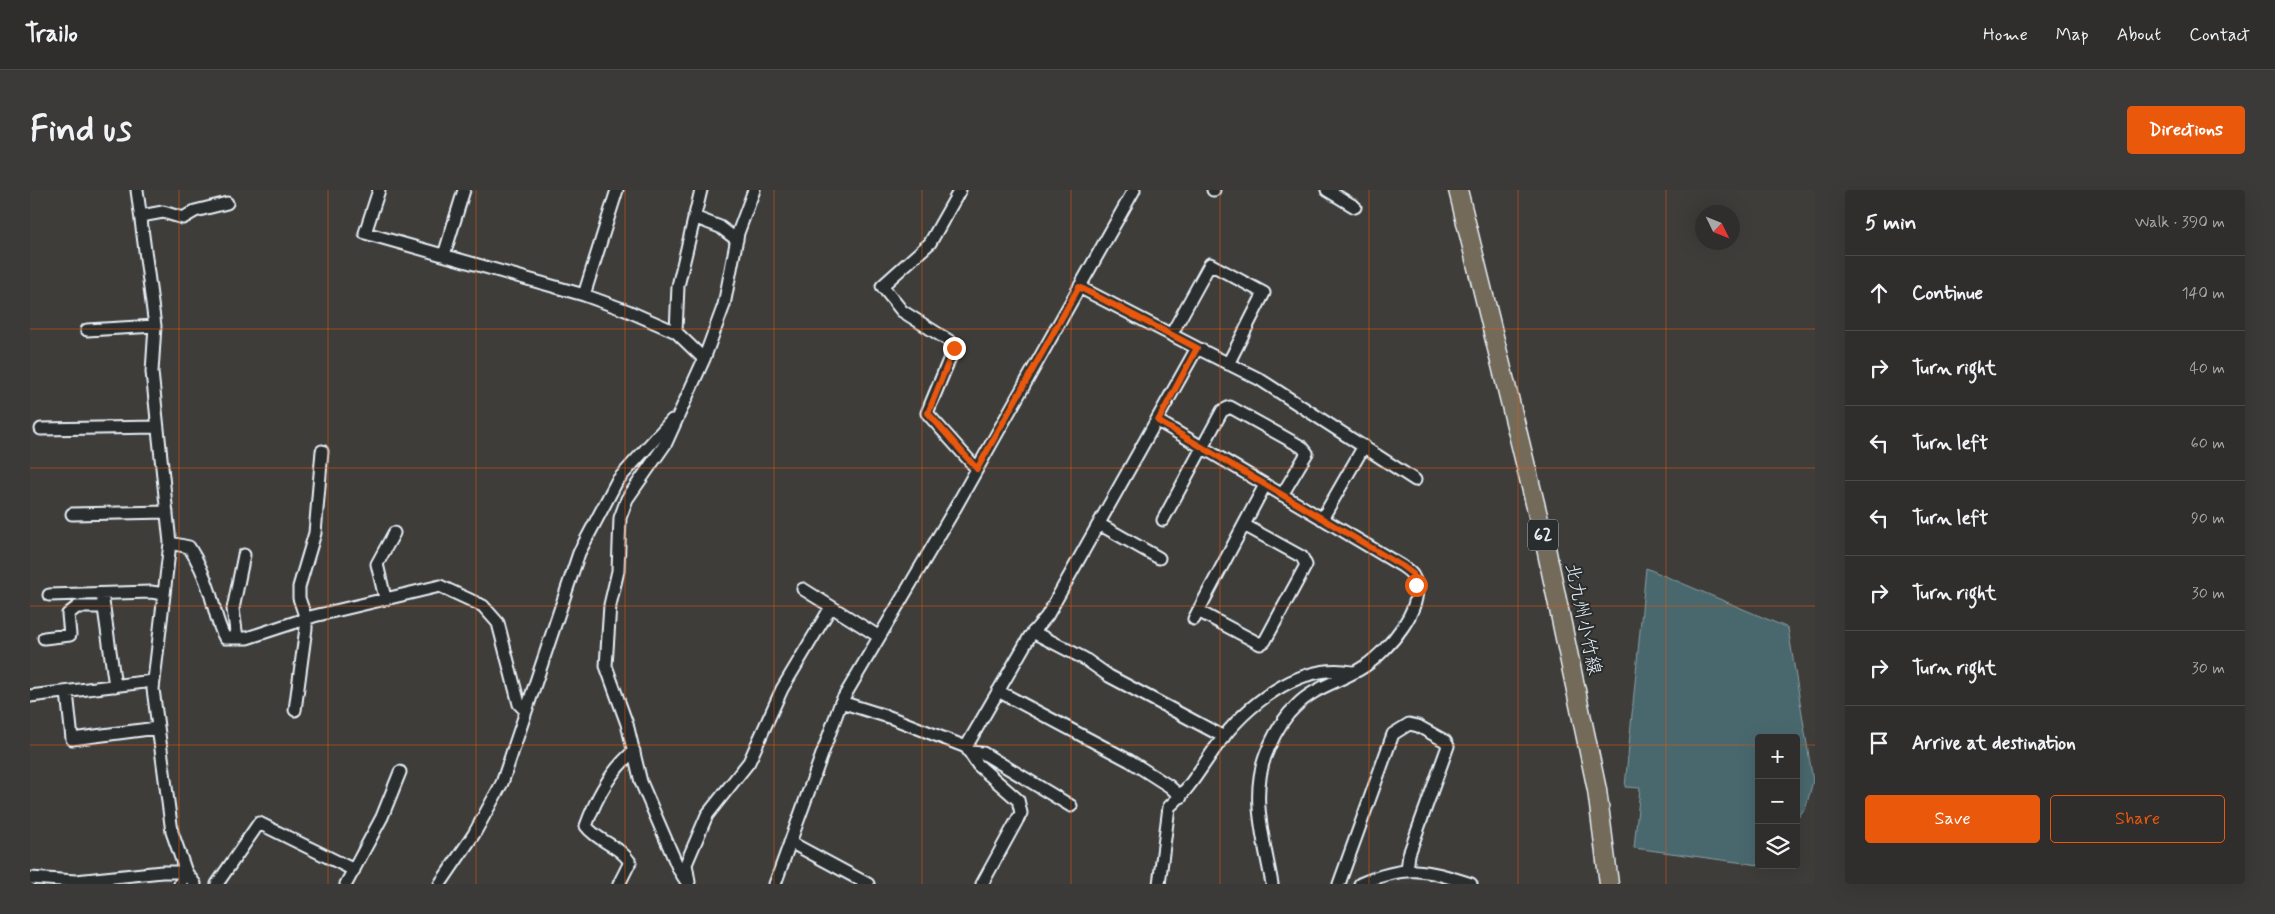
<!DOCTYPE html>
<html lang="en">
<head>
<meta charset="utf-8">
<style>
  body { margin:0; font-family:Mynerve,"Klee One",sans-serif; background:#3b3a38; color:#f1f3f6 }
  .controls { position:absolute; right:15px; bottom:15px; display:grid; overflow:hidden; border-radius:5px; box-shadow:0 5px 20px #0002 }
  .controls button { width:45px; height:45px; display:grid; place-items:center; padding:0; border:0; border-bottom:1px solid #4a4a48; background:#2f2e2c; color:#f1f3f6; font:25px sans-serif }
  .compass { position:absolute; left:1665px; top:15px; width:45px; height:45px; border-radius:50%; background:#2f2e2c; box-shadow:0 5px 20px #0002; rotate:133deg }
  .stop { position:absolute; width:15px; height:15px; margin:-11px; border:4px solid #ea580c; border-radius:50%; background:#fff }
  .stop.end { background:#ea580c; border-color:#fff; box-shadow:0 1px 5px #0008 }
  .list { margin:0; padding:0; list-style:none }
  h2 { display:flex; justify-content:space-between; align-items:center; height:65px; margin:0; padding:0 20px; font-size:21px }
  h2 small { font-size:16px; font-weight:400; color:#a7a8a9 }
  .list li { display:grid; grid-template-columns:32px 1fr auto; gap:15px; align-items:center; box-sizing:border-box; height:75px; padding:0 20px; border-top:1px solid #4a4a48 }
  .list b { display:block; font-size:19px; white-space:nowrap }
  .list em { font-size:16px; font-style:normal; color:#a7a8a9 }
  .actions { display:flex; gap:10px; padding:15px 20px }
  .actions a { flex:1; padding:11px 0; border:1px solid #ea580c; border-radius:5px; text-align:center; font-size:18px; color:#ea580c }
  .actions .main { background:#ea580c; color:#fff }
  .icon { flex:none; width:28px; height:28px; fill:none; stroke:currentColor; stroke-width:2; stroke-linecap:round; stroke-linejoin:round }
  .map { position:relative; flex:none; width:1785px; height:694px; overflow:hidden; border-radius:5px }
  header { display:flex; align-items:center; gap:30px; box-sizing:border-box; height:70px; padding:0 25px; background:#2f2e2c; border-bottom:1px solid #4a4a48 }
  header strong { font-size:24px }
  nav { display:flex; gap:28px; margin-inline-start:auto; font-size:18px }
  .intro { display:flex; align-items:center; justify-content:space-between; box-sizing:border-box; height:120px; padding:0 30px }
  h1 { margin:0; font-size:35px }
  .button { padding:12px 22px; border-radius:5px; background:#ea580c; color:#fff; font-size:18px; font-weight:700 }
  main { display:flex; gap:30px; padding:0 30px }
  aside { flex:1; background:#2f2e2c; border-radius:5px; box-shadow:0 5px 20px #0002 }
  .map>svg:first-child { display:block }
  .water { fill:#4a686d; stroke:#899fa5 }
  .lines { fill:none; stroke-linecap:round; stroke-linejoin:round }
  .minor-casing { stroke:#e8f1f8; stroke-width:15 }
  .primary-casing { stroke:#e8f1f8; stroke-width:21 }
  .minor { stroke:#2a2d2e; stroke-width:11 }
  .primary { stroke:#736b5a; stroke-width:18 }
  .route { stroke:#ea580c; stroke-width:6 }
  .grid { fill:none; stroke:#e8590c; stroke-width:1; stroke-opacity:0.55 }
  .labels { text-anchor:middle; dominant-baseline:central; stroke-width:4; stroke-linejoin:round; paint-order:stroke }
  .shield { fill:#2a2d2e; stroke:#afb6bb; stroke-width:1 }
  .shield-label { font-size:18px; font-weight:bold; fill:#e8f1f8 }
  .street-label { font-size:19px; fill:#e8f1f8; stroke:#2a2d2e }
</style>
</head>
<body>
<header>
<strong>Trailo</strong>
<nav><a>Home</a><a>Map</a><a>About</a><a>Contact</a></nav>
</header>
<div class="intro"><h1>Find us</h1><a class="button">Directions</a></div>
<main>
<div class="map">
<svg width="1785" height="694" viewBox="0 0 1785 694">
  <rect width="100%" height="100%" fill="#3f3d3a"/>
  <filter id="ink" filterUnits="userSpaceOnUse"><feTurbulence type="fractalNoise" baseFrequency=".02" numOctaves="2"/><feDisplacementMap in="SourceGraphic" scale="10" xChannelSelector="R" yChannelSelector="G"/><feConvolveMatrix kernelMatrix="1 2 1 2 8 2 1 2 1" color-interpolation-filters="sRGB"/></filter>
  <g filter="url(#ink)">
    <path class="water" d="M1616 378 1758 438 1783 591 1776 617 1766 630V548H1729V675L1604 658 1610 598 1595 597Z"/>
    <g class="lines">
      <g class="minor-casing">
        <path id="minor" d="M107 0 125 136 122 182 140 353 123 499 142 642 156 682 165 694
          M349 0 335 43 554 105 598 121 646 142 674 169
          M930 0 900 53 852 96 872 121 921 152 924 158 897 223 947 279
          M1183 0H1184
          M1297 0 1325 17
          M111 26 133 22 153 28 165 21 197 13
          M664 27 690 37 707 50
          M414 65 434 0
          M554 105 587 0
          M57 140 125 136
          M646 142 648 96 671 0
          M1141 145 1180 74 1234 103 1198 174
          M1167 158 1229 189 1385 290
          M1128 231 1372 376C1376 379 1381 382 1383 386 1399 415 1357 461 1335 476 1313 491 1285 496 1266 516 1255 526 1245 543 1239 557 1218 601 1234 649 1242 694
          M11 239 127 237
          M42 324 137 322
          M1292 329 1334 256
          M1133 330 1192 221 1200 217 1272 257 1277 263 1252 305
          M1069 334 1129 368
          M140 353 159 357C168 371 175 387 180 403 185 419 187 434 195 448H217L284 426 410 396 453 416 468 433 489 514 496 521
          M773 399 848 446
          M72 404 85 496
          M19 405 121 402 134 404
          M355 408 347 374 364 343
          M1168 421 1230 454 1235 451 1276 375 1272 367 1214 335
          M1164 429 1235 295
          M1003 442 1055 469 1079 486 1194 547
          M14 448 40 445 38 424 47 417H74
          M207 448 203 419 214 365
          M968 501 1100 571 1139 596 1151 607
          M37 502 42 549 127 538
          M0 506 123 491
          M811 512 862 528 936 557 948 575 988 610 991 623 952 694
          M265 520 276 438V429L269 408V397L285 343 292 261
          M936 557 1000 446 1017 426 1167 158 1049 97
          M940 562 953 563 1041 616
          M760 652 838 694
          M0 688 46 691 132 682H156
          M659 692 656 674 677 625 719 572 752 499 801 417
          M150 694 156 682
          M187 694 229 633 324 680
          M316 694 352 627 370 582
          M410 694 444 644 472 593 549 363 587 291 642 230
          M589 694 600 672C589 655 568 652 556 636 566 608 580 581 604 561
          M658 694 649 680 611 592 597 534 576 476 580 415 588 381 590 328 597 309 636 253 674 169 694 115 708 43 724 0
          M745 694 811 512 924 320 1104 0
          M1129 694 1139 617C1159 600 1170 579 1186 557 1215 516 1269 472 1322 482
          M1309 694 1363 544 1379 534 1388 536 1415 551 1418 556 1379 664 1377 680
          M1330 694C1377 674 1394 679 1441 694"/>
      </g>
      <g class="primary-casing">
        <path id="primary" d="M1428 0 1516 358 1567 600 1579 694"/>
      </g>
      <use href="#minor" class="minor"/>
      <use href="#primary" class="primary"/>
    </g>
  </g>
  <g class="lines" filter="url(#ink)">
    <path class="route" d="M924 158 898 223 947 279 1049 97 1167 158 1128 231 1372 376 1383 384 1386 395"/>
  </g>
  <path class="grid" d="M149 0V694M298 0V694M446 0V694M595 0V694M744 0V694M892 0V694M1041 0V694M1190 0V694M1339 0V694M1488 0V694M1636 0V694M0 139H1785M0 278H1785M0 416H1785M0 555H1729M1766 555H1785"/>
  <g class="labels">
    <rect class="shield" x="1498" y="329.5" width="30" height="31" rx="4"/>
    <g class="shield-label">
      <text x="1513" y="345">62</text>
    </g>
    <g class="street-label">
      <text transform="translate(1553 429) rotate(78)">北九州小竹線</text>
    </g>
  </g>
</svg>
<div class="controls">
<button>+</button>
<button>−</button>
<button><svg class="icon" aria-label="layers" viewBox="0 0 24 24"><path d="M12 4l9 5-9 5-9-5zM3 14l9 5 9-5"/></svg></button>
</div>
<svg class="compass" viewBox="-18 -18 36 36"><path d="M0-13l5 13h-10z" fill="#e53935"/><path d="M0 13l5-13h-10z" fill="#a7a8a9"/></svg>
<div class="stop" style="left:1386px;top:395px"></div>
<div class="stop end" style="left:924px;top:158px"></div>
</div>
<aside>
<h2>5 min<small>Walk · 390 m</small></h2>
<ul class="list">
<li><svg class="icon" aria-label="ahead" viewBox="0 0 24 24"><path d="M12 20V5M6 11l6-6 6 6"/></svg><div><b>Continue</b></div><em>140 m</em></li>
<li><svg class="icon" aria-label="right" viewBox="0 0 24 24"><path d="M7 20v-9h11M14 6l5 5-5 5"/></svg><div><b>Turn right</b></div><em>40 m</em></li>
<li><svg class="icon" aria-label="left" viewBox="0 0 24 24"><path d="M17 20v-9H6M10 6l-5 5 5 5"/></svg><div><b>Turn left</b></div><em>60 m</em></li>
<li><svg class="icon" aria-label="left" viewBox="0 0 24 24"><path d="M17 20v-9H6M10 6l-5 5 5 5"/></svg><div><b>Turn left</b></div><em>90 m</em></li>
<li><svg class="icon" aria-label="right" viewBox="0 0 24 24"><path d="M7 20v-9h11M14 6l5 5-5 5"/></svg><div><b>Turn right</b></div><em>30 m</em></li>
<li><svg class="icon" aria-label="right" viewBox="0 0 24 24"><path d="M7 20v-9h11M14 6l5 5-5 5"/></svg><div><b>Turn right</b></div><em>30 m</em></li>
<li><svg class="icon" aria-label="arrive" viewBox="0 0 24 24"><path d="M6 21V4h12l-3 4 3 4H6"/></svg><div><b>Arrive at destination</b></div></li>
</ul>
<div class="actions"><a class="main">Save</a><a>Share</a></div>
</aside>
</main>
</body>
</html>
